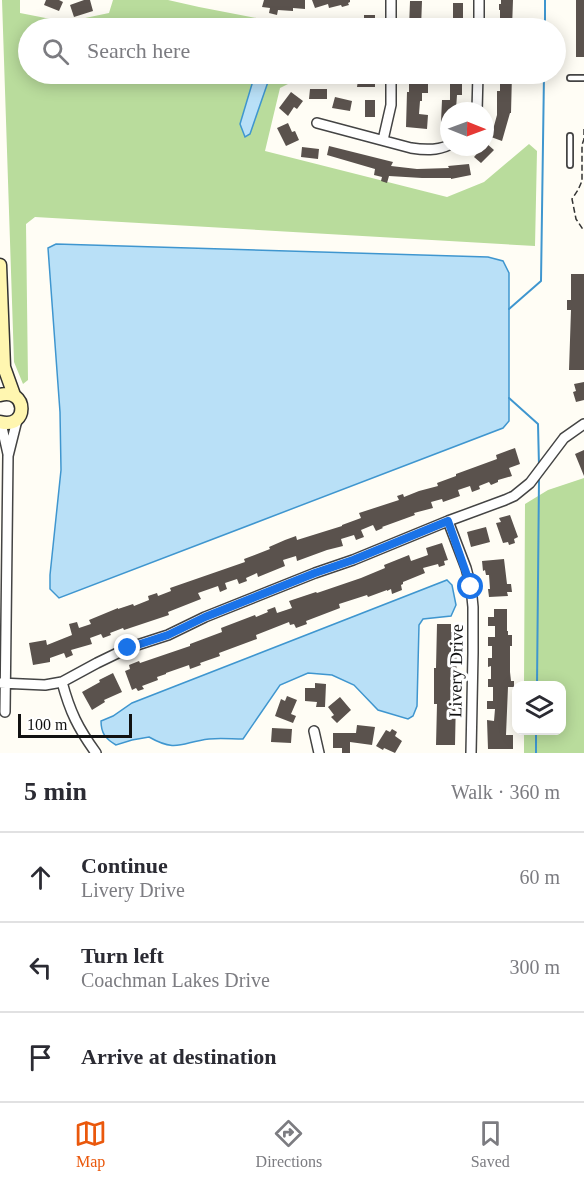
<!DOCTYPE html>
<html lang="en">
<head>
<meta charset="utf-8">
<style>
  body { margin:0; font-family:Georgia,serif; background:#f7f7f7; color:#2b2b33 }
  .controls { position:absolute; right:18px; bottom:18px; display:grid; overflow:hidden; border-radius:12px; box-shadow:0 3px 15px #0003 }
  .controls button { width:54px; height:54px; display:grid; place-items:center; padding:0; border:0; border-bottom:2px solid #e1e1e2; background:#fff; color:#2b2b33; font:30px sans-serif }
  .compass { position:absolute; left:440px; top:102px; width:54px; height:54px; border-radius:50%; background:#fff; box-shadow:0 3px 15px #0003; rotate:91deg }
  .scale { position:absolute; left:18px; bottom:15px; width:114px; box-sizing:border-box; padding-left:6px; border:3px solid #111; border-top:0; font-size:16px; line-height:21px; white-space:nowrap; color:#111; -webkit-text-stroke:4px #fff; paint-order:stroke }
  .stop { position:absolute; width:18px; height:18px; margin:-14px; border:4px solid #1a73e8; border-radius:50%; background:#fff }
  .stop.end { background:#1a73e8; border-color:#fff; box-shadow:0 2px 6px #0008 }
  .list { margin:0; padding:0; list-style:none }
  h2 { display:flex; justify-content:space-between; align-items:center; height:78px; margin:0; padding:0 24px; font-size:26px }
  h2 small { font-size:20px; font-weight:400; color:#7c7c81 }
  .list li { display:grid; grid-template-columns:39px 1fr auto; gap:18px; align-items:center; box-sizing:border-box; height:90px; padding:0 24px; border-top:2px solid #e1e1e2 }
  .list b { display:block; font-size:22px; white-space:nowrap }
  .list p { margin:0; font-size:20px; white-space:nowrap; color:#7c7c81 }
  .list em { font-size:20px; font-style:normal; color:#7c7c81 }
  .icon { flex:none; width:33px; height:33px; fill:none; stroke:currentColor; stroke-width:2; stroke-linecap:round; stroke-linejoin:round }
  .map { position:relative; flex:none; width:584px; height:753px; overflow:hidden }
  .search { position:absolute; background:#fff; box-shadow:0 3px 15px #0003; left:18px; right:18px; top:18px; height:66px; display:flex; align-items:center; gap:15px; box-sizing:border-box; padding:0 21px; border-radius:33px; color:#7c7c81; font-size:22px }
  .sheet { height:348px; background:#fff }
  nav { display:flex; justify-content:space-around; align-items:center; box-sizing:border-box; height:84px; border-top:2px solid #e1e1e2; background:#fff; font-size:16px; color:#7c7c81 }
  nav a { display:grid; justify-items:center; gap:3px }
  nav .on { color:#ea580c }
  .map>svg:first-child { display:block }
  .forest { fill:#b9dc9c }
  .water { fill:#b9e0f7; stroke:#3f96cf; stroke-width:1.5 }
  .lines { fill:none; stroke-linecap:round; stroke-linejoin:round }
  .stream { stroke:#3f96cf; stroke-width:2 }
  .building { fill:#5a524d }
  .lane-casing { stroke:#444; stroke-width:8 }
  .street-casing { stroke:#444; stroke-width:12 }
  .secondary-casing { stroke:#333; stroke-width:15 }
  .path { stroke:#333; stroke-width:1.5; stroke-dasharray:6 3; stroke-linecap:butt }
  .lane { stroke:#fff; stroke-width:4.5 }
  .street { stroke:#fff; stroke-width:9 }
  .secondary { stroke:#fff6b0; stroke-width:12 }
  .route { stroke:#1a73e8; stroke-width:8 }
  .labels { text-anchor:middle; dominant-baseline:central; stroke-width:6; stroke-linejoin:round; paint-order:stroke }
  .street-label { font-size:18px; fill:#111; stroke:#fff }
</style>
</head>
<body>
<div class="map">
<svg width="584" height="753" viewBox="0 0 584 753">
  <rect width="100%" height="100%" fill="#fffdf5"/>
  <path class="forest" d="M2 0H20V13L66 22 109 13 113 0H168L199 7 282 23 333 20 346 21 350 28H28V74H255L240 124 250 134 269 79 278 74H325L306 75 280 88 265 151 447 197 484 182 529 144 537 151 535 246 35 217 26 224 28 380 23 384 14 362Z
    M584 478V753H524V731L562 730V686L524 685 525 504 548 490Z"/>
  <path class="water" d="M255 74H278L269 79 250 134 245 137 240 124Z
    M56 244 488 257 503 261 509 273V421L503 428 59 598 50 589V575L61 470 60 412 48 248Z
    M447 580 452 585 456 605 451 616 423 619 419 625 417 706 413 716 408 719 378 710 354 685 332 675 308 673 280 685 243 739C232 739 220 738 209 739 182 742 177 753 149 737L132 740 116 745C106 739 101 734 101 721L113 716 132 703Z"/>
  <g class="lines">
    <path class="stream" d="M545 28V0
      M509 309 541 281 544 74
      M509 398 538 424 539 466
      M537 686 539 478
      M536 753V730"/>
  </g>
  <path class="building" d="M46 0H59L63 2 59 11 44 5Z
    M84 0H90L93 11 74 17 70 5Z
    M264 0H305V9L293 8V11L278 10 277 15 269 13 270 8 262 7Z
    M312 0H350V2L348 3 349 5 342 7 341 5 329 8 328 4 315 8Z
    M501 0H513L512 28H500V10H499V4H501Z
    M576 0H584V57H576Z
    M410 1H422L421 28H409Z
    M453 3H463V28H453Z
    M364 15H375V28H364Z
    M361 74H373V76L375 77V87H357L358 80H361Z
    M409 74H421L422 83H428V93H422V101H420L419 114 428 115 427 129 406 127 407 92H409Z
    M500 74H512L511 113H510L502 141 491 137 497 115V91H500Z
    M450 75H462V95H457L456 109H453V111H449V122H441L442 100H450Z
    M310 89H327V99H309Z
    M291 92 303 101 297 109 294 107 288 116 279 108Z
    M335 97 352 101 350 111 332 108Z
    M365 100H375V117H365Z
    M288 123 292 132 295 131 299 140 286 146 277 128Z
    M486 143 494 150 481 163 474 157 483 147H485Z
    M329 146 393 162 391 166 417 169 449 168 448 166 469 164 471 175 451 179V178H422L389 176 387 183 381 181 382 177 374 175 375 169 327 155Z
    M302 147 319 149 318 159 301 157Z
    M571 274H584V370H569L571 310H567V300H571Z
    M584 382V400L576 402 573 392 576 391 574 384Z
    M515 448 520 464 509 468 512 476 498 480V482L491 485 489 482 479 486 480 489 472 492 470 486 458 490 460 496 443 502 442 499 431 502 433 508 414 513 415 515 382 527 383 528 376 531 373 525 361 530 364 537 356 540 354 535 341 539 343 546 327 550 297 561 296 556 283 560 285 566 258 577 257 573 246 578 247 581 239 584 237 579 225 583 227 589 220 592 218 586 198 593 201 599 168 612 169 615 124 630 123 628 110 633 111 635 103 638 101 634 90 638 92 644 71 650 73 655 66 658 64 653 50 658V662L33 665 29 643 46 640 47 645 72 635 69 624 77 622 79 628 91 624 89 620 118 608V609L133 604 134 606 149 600 148 596 157 593 158 596 171 591 170 588 245 562 244 559 270 549 269 547 285 540 296 536 297 540 342 526V525L361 518 359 513 399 500 397 496 403 494 404 497 419 491 438 486 437 483 456 476V474L497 459 496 455Z
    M584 450V476L575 454Z
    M510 515 518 537 514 539 515 543 509 545 508 542 503 543 496 523 501 522 499 518Z
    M486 527 490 542 471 547 467 532Z
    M442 543 448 560 444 561 445 565 439 567 438 564 423 568 425 573 403 582V584L401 585 402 590 392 594 391 589 387 591V590L368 597 367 595 339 604 340 608 306 621 307 624 296 628 294 624 290 625 289 622 256 635 257 639 219 653 220 656 200 663 201 665 190 669 189 665 166 673V674L157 677 158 680 142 686 144 689 138 691 136 688 132 690 125 671 130 669 129 665 139 661 140 663 190 646V644L222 632 221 628 255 615 256 617 268 612 267 610 275 607 277 613 292 608 289 601 316 592 317 593 361 578 385 568 384 565 409 555 411 561 428 555 426 548Z
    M504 559 507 584H511L512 592H507L508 596 489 597 488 589H490L489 575H486L485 570 483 571 482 561Z
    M494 609H507V631H508V635H512V646H510V672L511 681H514V687H508L506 735H513V749H488L487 720 494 721 495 709H487V701H493V687H488V679H491V666L488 667V658H492V646H488V637H495V626H488V617H494Z
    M437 624H451V632H457V641H451V654H457L456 682H453V697H456L455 745H436L437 704H434V668H436Z
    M113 673 122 692 104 700 105 702 92 710 82 692 100 682 99 680Z
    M315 683 326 684 325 707H316L317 702 305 701V688H315Z
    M287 696 297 700 291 714 296 716 293 723 275 716 281 699 285 701Z
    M340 697 351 710 337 723 331 717 334 715 328 707Z
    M357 725 375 727 372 745 350 742V753H342V748H333V733H356Z
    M272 728 292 729 291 743 271 742Z
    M392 729 397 732 395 736 402 741 395 753 384 748 383 750 376 746 386 730 390 732Z"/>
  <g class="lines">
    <g class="lane-casing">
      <path id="lane" d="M570 78H584
        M570 136V165"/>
    </g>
    <g class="street-casing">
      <path id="street" d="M391 28V0
        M479 28V0
        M477 111 478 74
        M317 123 411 148C424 150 437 151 449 145
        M383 140 391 105V74
        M1 423 8 454
        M448 521 466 568 471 587 473 607V653L471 753
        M62 682C70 712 78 728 96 753
        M0 683 45 685 62 682 97 663 128 648 168 635 205 617 315 573 353 560 448 521 505 500 514 496 530 483 564 438 584 424
        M5 712 8 456 17 420
        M314 731 319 753"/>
    </g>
    <g class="secondary-casing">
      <path id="secondary" d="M0 265 4 367 14 395
        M0 395C28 387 29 430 0 422"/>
    </g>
    <path class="path" d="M584 129V139L582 145V181L578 190 572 199 576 219 584 231"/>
    <use href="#lane" class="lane"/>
    <use href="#street" class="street"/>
    <use href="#secondary" class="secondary"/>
  </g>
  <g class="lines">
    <path class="route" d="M128 648 168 635 205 617 315 573 353 560 448 521 471 587"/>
  </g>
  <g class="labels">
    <g class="street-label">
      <text transform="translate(456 671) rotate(-89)">Livery Drive</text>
    </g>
  </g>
</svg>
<div class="controls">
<button><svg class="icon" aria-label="layers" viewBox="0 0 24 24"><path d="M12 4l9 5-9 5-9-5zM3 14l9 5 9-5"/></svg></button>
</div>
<svg class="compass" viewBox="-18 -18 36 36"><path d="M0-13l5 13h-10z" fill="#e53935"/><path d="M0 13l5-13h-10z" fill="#7c7c81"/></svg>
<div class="scale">100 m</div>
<div class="stop" style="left:471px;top:587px"></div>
<div class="stop end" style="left:128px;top:648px"></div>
<div class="search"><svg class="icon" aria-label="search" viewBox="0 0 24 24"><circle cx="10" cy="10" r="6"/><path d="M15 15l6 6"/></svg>Search here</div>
</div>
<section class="sheet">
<h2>5 min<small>Walk · 360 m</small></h2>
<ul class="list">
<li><svg class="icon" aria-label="ahead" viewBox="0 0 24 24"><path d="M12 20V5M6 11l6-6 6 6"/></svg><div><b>Continue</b><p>Livery Drive</p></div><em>60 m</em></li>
<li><svg class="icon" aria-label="left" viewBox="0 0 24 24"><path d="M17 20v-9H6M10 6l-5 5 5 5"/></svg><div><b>Turn left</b><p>Coachman Lakes Drive</p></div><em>300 m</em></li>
<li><svg class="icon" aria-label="arrive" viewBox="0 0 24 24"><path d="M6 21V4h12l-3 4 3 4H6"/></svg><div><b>Arrive at destination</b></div></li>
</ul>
</section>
<nav>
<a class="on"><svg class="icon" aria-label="map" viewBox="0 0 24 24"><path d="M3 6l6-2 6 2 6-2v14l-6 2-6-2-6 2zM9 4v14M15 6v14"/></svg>Map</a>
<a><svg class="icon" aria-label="directions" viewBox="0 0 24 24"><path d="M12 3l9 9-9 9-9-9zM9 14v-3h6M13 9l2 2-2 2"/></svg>Directions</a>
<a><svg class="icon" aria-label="saved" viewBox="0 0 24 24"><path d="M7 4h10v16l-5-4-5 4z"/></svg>Saved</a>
</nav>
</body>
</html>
